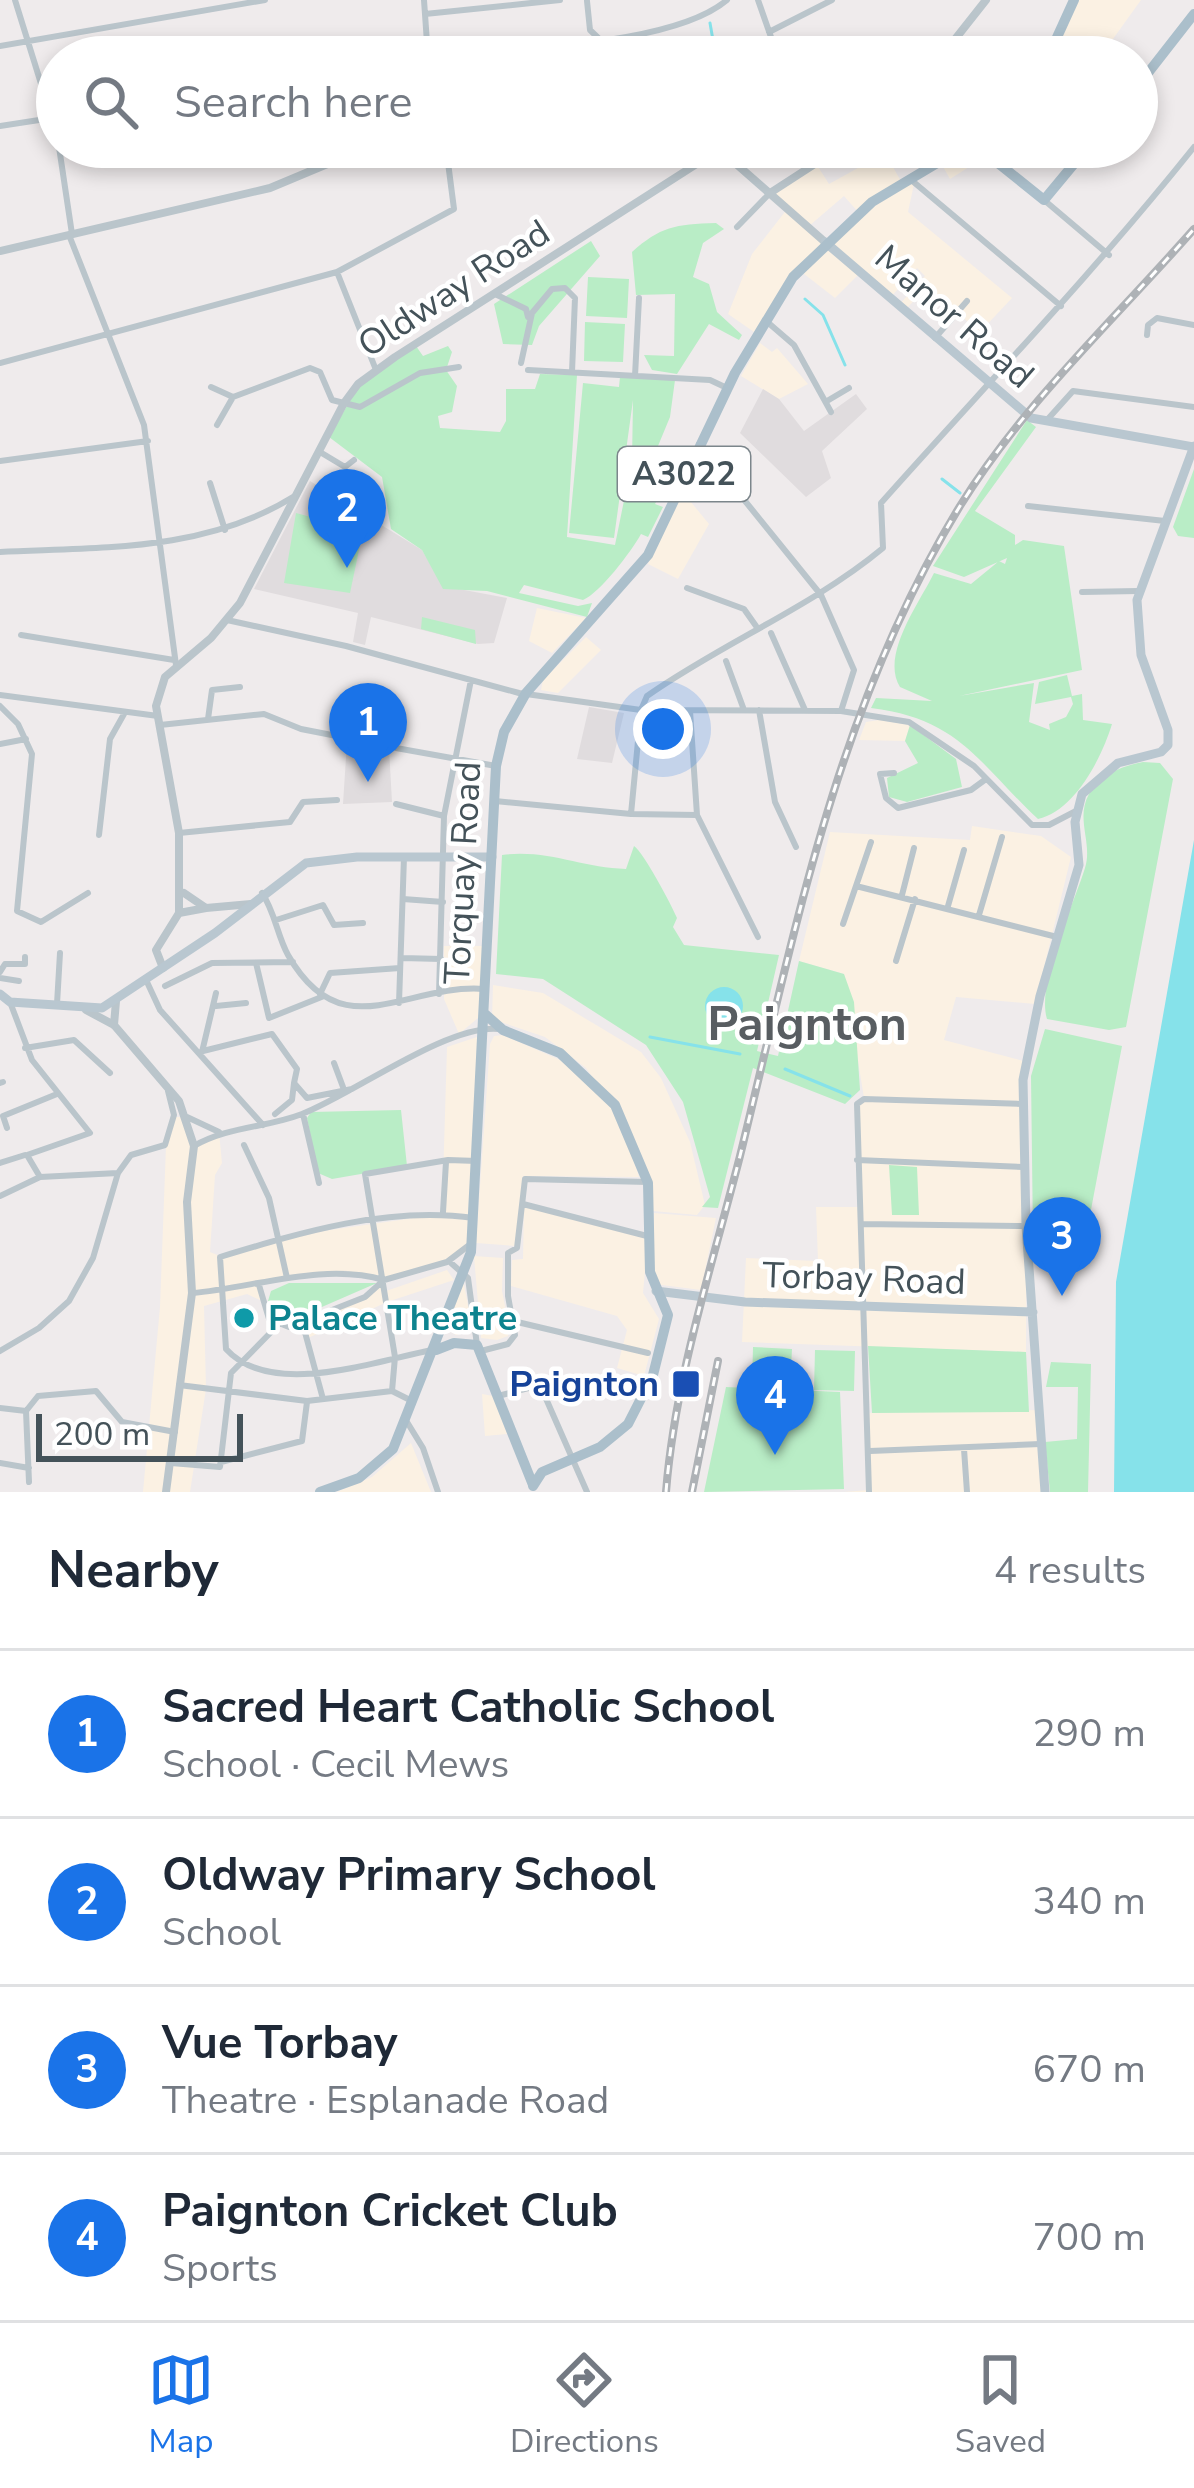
<!DOCTYPE html>
<html lang="en">
<head>
<meta charset="utf-8">
<style>
  body { margin:0; font-family:"Nunito Sans",sans-serif; background:#f2f2f3; color:#1f2937 }
  .scale { position:absolute; left:36px; bottom:30px; width:207px; box-sizing:border-box; padding-left:12px; border:6px solid #445259; border-top:0; font-size:33px; line-height:42px; white-space:nowrap; color:#445259; -webkit-text-stroke:9px #fff; paint-order:stroke }
  .you { position:absolute; left:663px; top:729px; width:42px; height:42px; margin:-30px; border:9px solid #fff; border-radius:50%; background:#1a73e8; box-shadow:0 0 0 18px #1a73e833 }
  .badge { display:grid; place-items:center; width:78px; height:78px; border-radius:50%; background:#1a73e8; color:#fff; font-size:39px; font-weight:700 }
  .pin { position:absolute; translate:-50% -99px; filter:drop-shadow(0 3px 6px #0008) }
  .pin::after { content:''; position:absolute; top:63px; width:42px; height:36px; background:inherit; clip-path:polygon(0 0,100% 0,50% 100%) }
  .list { margin:0; padding:0; list-style:none }
  h2 { display:flex; justify-content:space-between; align-items:center; height:156px; margin:0; padding:0 48px; font-size:51px }
  h2 small { font-size:39px; font-weight:400; color:#747a83 }
  .list li { display:grid; grid-template-columns:78px 1fr auto; gap:36px; align-items:center; box-sizing:border-box; height:168px; padding:0 48px; border-top:3px solid #e0e1e3 }
  .list b { display:block; font-size:45px; white-space:nowrap }
  .list p { margin:0; font-size:39px; white-space:nowrap; color:#747a83 }
  .list em { font-size:39px; font-style:normal; color:#747a83 }
  .icon { flex:none; width:66px; height:66px; fill:none; stroke:currentColor; stroke-width:2; stroke-linecap:round; stroke-linejoin:round }
  .map { position:relative; flex:none; width:1194px; height:1492px; overflow:hidden }
  .search { position:absolute; background:#fff; box-shadow:0 6px 18px #0003; left:36px; right:36px; top:36px; height:132px; display:flex; align-items:center; gap:30px; box-sizing:border-box; padding:0 42px; border-radius:66px; color:#747a83; font-size:45px }
  .sheet { height:828px; background:#fff }
  nav { display:flex; justify-content:space-around; align-items:center; box-sizing:border-box; height:168px; border-top:3px solid #e0e1e3; background:#fff; font-size:33px; color:#747a83 }
  nav a { display:grid; justify-items:center; gap:6px }
  nav .on { color:#1a73e8 }
  .map>svg:first-child { display:block }
  .commercial { fill:#fbf1e3; fill-rule:evenodd }
  .education { fill:#e0dcde }
  .green { fill:#b9edc6 }
  .water { fill:#86e2ea }
  .lines { fill:none; stroke-linecap:round; stroke-linejoin:round }
  .stream { stroke:#86e2ea; stroke-width:3 }
  .minor { stroke:#bac5cb; stroke-width:6 }
  .tertiary { stroke:#bac5cb; stroke-width:8 }
  .secondary { stroke:#b9c7d0; stroke-width:9 }
  .primary { stroke:#abbfcb; stroke-width:10 }
  .rail-casing { stroke:#aeb2b6; stroke-width:8 }
  .rail { stroke:#fff; stroke-width:3; stroke-dasharray:9; stroke-linecap:butt }
  .culture-dot { fill:#0f9aa8; stroke:#fff; stroke-width:4.5 }
  .transit-dot { fill:#1a4fb4; stroke:#fff; stroke-width:4.5 }
  .labels { text-anchor:middle; dominant-baseline:central; stroke-width:9; stroke-linejoin:round; paint-order:stroke }
  .shield { fill:#fff; stroke:#7c868b; stroke-width:3 }
  .shield-label { font-size:33px; font-weight:bold; fill:#445259 }
  .street-label { font-size:36px; fill:#445259; stroke:#fff }
  .culture-label { font-size:36px; font-weight:bold; fill:#0d838f; stroke:#fff; text-anchor:start }
  .transit-label { font-size:36px; font-weight:bold; fill:#164399; stroke:#fff; text-anchor:end }
  .district-label { font-size:48px; font-weight:bold; fill:#585d61; stroke:#fff }
</style>
</head>
<body>
<div class="map">
<svg width="1194" height="1492" viewBox="0 0 1194 1492">
  <rect width="100%" height="100%" fill="#efebec"/>
  <path class="commercial" d="M1074 0H1141L1100 57H1048Z
    M986 147H1018L1002 166 988 155 950 179 941 163 956 152 988 153Z
    M885 153 902 183 914 184 908 212 1012 298 980 332 927 287 905 310 899 305 925 276 917 268 890 298 861 272 835 298 799 270 757 334 728 314 752 254 788 208 770 193 815 162 829 184ZM844 196 859 213 825 242 809 226Z
    M760 343 772 352 777 348 808 384 779 399 741 376Z
    M681 490 709 524 678 579 648 564Z
    M537 608 586 618 552 653 529 641Z
    M586 637 601 650 558 693 541 690 543 680Z
    M879 720 910 725 905 741 859 740 866 722Z
    M972 826 1041 836 1071 857 1035 1004 956 997 944 1040 1027 1062 1026 1352 742 1342 746 1258 818 1261 816 1207H858L855 1112 864 1098 844 974 799 961 830 832 970 840Z
    M444 946H484L478 1018 459 1034 444 999Z
    M493 985 543 993 641 1052 661 1078 690 1142 705 1205 697 1215 653 1211 631 1132 586 1068 545 1037 492 1019Z
    M503 1035 567 1063 604 1096 626 1134 639 1177 525 1176 516 1246 476 1243 490 1044 494 1036Z
    M477 1037 472 1238 461 1255 385 1280 386 1291 447 1270 454 1280 387 1302 308 1338 303 1325 374 1292 383 1281 369 1275 287 1278 260 1284V1300L247 1294 204 1306 206 1389 190 1492H143L160 1307 166 1146 175 1117H187L195 1145 219 1132 222 1163 215 1175 210 1252 220 1256 281 1237 442 1214 447 1047Z
    M524 1205 648 1239 643 1293 659 1319 644 1376 617 1368 627 1330 617 1316 511 1286 512 1260 523 1259Z
    M654 1213 716 1218 701 1290 654 1284Z
    M474 1256 503 1258 502 1291 509 1326 508 1336 497 1340 481 1338Z
    M463 1280 473 1330 456 1335 446 1328Z
    M482 1394 493 1396 507 1434 485 1436Z
    M1038 1410 1045 1492H844L869 1490 867 1413Z
    M411 1443 431 1492H337L372 1477Z"/>
  <path class="education" d="M763 389 779 399 804 431 856 394 867 409 822 451 831 478 806 497 740 433Z
    M310 481 422 550 443 586 507 598 494 643 478 644 371 617 365 645 353 642 358 613 254 589Z
    M589 707 624 713 612 763 577 759Z
    M347 742 389 748 392 802 343 804Z"/>
  <path class="green" d="M716 223 724 229 703 243 693 277 709 284 717 312 742 335 739 340 709 324 677 374 652 370 644 355 674 356 675 294 636 295 632 252C660 227 675 224 716 223Z
    M591 241 600 256 539 326 532 345 503 344 494 304Z
    M588 277 629 279 627 318 586 316Z
    M585 322 625 324 623 362 584 361Z
    M416 346 423 356 448 346 452 352 446 370 457 386 452 412 438 416 440 428 500 432 506 421V389H535L540 374 577 375 567 537 615 545 632 461 633 400 614 538 569 533 583 383 619 387 620 377 675 380 670 417 641 487 660 495 655 504 663 507 648 537 641 534C631 552 600 593 583 600L524 585 519 593 578 606 592 603 587 617 487 591 443 589 422 550 391 529 382 477 329 437 359 385Z
    M1027 420 1036 427 975 511 1015 535V545L1023 540 1064 546 1082 670 959 696 1034 683 1029 722 1050 730 1049 724 1066 717 1073 704 1071 697 1035 704 1039 682 1067 675 1072 696 1082 694 1083 720 1112 724C1102 757 1075 811 1038 819 978 763 960 719 871 708L876 698 932 701 900 687C880 655 920 602 934 573L971 584 999 561 1005 564 1007 558 964 577 933 566Z
    M1194 469V538L1178 536 1173 527Z
    M296 513 363 531 350 593 284 583Z
    M422 617 475 630 476 644 421 629Z
    M910 725 956 759 962 787 907 802 889 797 887 778 918 763 905 741Z
    M1143 762 1160 763 1173 779 1126 1027 1109 1030 1047 1019C1036 983 1074 904 1085 868 1093 843 1075 819 1089 794 1100 775 1122 766 1143 762Z
    M634 846C644 853 671 904 677 918L673 927 684 945 779 955 757 1051 778 1056 799 961 844 974 854 1002 860 1090 845 1104 753 1068 718 1208 702 1207 710 1197 683 1102 646 1045 543 979 496 974 502 855C548 849 582 868 626 869Z
    M1045 1029 1122 1046 1086 1236 1033 1238 1031 1076Z
    M401 1110 407 1166 332 1179 318 1173 307 1118 311 1112Z
    M889 1165 917 1167 919 1215H892Z
    M289 1283H377L285 1323 277 1320 268 1301 271 1291Z
    M868 1346 1026 1352 1029 1412 872 1413Z
    M753 1347 792 1349 790 1387 752 1386Z
    M815 1350 855 1351 854 1391 814 1390Z
    M1051 1362 1091 1364 1088 1492H1050L1045 1442 1077 1439 1078 1387H1046Z
    M726 1387 840 1392 844 1489 704 1492Z"/>
  <path class="water" d="M1194 840V1492H1114L1116 1282Z
    M705 1006a19 19 0 1 1 38 0a19 19 0 1 1-38 0Z"/>
  <g class="lines">
    <path class="stream" d="M710 23 714 46
      M805 299 823 315 845 365
      M942 479 960 493
      M650 1037 740 1054
      M785 1069 850 1096"/>
    <path class="minor" d="M15 0 57 135
      M424 0 428 57
      M758 0 778 57
      M587 1 590 30 618 57
      M425 14 560 0
      M769 32 832 0
      M0 46 265 0
      M443 57C515 48 673 46 727 0
      M903 57 906 44 921 46 932 57
      M0 126 52 118
      M59 147 72 234
      M910 179 1061 306
      M1044 200 1109 255
      M737 227 770 193
      M69 235 144 425 176 665
      M337 272 376 370
      M495 294 526 309 528 317
      M765 320 794 345 831 412
      M1147 335 1148 325 1157 318 1194 325
      M935 338 967 301
      M0 363 337 272 454 209 446 147
      M521 363 532 313 552 289 565 288 575 298 572 372
      M528 370 710 380 727 388
      M635 376 639 298
      M211 387 233 397
      M827 401 849 388
      M1047 420 1073 391 1194 407
      M217 425 233 397 310 368 320 372 332 400 360 407 420 373 459 367
      M699 444 821 595 854 670 841 711
      M320 452 345 467 354 460
      M0 461 148 441
      M210 483 225 530
      M1028 506 1165 521
      M0 552C101 547 204 552 293 497
      M687 588 744 609 756 626
      M1082 592 1138 591
      M227 620 346 646 519 693 641 710 841 711 909 722 974 766 1032 825H1049L1076 811
      M771 633 805 710
      M21 635 174 660
      M726 661 744 710
      M0 695 158 716
      M0 706 18 724 32 754 17 911 41 922 88 893
      M759 710 775 802 796 847
      M690 711 697 815 758 937
      M208 719 212 690 240 687
      M160 725 264 714 301 729 393 747
      M0 744 26 739
      M396 748 496 766
      M894 773 880 774 886 798 898 808 971 790 986 779
      M495 801 631 814 697 815
      M396 804 444 816
      M631 814 641 710 647 696C724 642 812 607 883 548L881 503C986 385 1095 271 1194 147
      M179 833 290 822 303 802 337 800
      M99 835 110 739 124 714
      M860 887 1057 937
      M262 893C275 912 277 935 288 955 342 1050 406 983 484 989
      M902 895 914 848
      M403 899 443 902
      M948 906 964 850
      M979 915 1002 837
      M276 920 323 905 334 925 363 923
      M843 924 871 842
      M402 958 441 959
      M896 961 915 899
      M256 963 269 1018 324 996
      M0 972 5 964H25V957
      M0 978 19 981
      M147 982 160 1010 263 1125
      M165 986 212 963 293 962
      M320 994 330 973 400 968
      M439 994 444 816 471 680
      M10 1002 32 1060 90 1133 27 1155 40 1177
      M399 1003 404 857
      M57 1004 60 953
      M216 1006 246 1003
      M25 1048 74 1040 110 1073
      M203 1051 272 1034 297 1069 294 1083
      M202 1052 216 993
      M334 1063 343 1087
      M0 1083 3 1082
      M275 1114 292 1100 294 1083 307 1098 352 1089
      M303 1114 319 1183
      M187 1117 219 1132
      M7 1128 3 1116 57 1094
      M244 1145 269 1198 287 1278
      M194 1146C229 1126 266 1128 302 1114 354 1094 447 1024 499 1029
      M857 1160 1024 1167
      M0 1163 25 1155
      M0 1196 40 1177 118 1173
      M523 1204 647 1236
      M443 1212 446 1162
      M862 1224 1026 1226
      M451 1263 468 1278 477 1345
      M384 1280 447 1262 468 1246
      M192 1293C253 1288 323 1262 384 1280L365 1297 289 1327 269 1319 259 1285
      M513 1321 648 1353
      M303 1325 323 1399
      M432 1350C375 1361 271 1399 226 1349L220 1257C302 1232 388 1206 474 1218
      M0 1351 39 1328 69 1301 93 1258 118 1173 131 1155 165 1145 174 1115 168 1091
      M481 1351 508 1344 515 1335 508 1296V1253L517 1248 525 1179 648 1182
      M179 1385 307 1401 392 1391 412 1401
      M392 1391 395 1357 365 1174 448 1160 477 1161
      M498 1396 540 1385 587 1492
      M0 1408 26 1411
      M26 1411 38 1396 96 1391 122 1422 175 1432
      M26 1411 29 1482
      M407 1422 423 1448 438 1492
      M964 1449 967 1492
      M870 1451 1040 1444
      M221 1462 302 1441 307 1402
      M0 1463 29 1468
      M171 1463 220 1467 231 1373 277 1326
      M869 1492 857 1104 864 1099 1022 1104"/>
    <path class="tertiary" d="M941 57 986 0
      M718 148 825 242
      M770 193 841 147
      M0 251 270 188 368 147
      M184 893 206 908 251 904
      M179 913V833L156 706 165 677 211 638 240 603 344 403 358 384 395 357 720 149
      M163 968 156 950 179 913 206 908
      M86 1010 114 1025 179 1101 194 1146 187 1202 192 1293 166 1492
      M114 1025 116 1001"/>
    <path class="secondary" d="M825 242 1031 418 1194 447
      M0 994 10 1002 102 1008 215 933 306 863 357 857H492
      M656 1291 745 1302 1033 1312
      M1045 1492 1026 1226 1023 1080 1040 996 1079 865 1075 822 1082 794 1118 763 1161 752 1168 745V730L1141 655 1137 600 1194 446"/>
    <path class="primary" d="M1048 57 1074 0
      M1137 87 1194 14
      M961 152 988 155 1044 200 1088 147
      M485 1014 503 1030 560 1053 615 1105 648 1183 650 1272 668 1315 653 1375 628 1424 600 1447 542 1472 533 1486
      M436 1350 454 1343 477 1345 533 1485
      M320 1492 359 1478 393 1449 471 1252 496 766 504 732 526 693 648 555 735 373 793 277 872 202 964 147"/>
    <g class="rail-casing">
      <path id="rail" d="M666 1492C675 1378 712 1266 740 1156 796 928 836 709 960 506 1024 403 1114 320 1194 229
        M692 1492 718 1361"/>
    </g>
    <use href="#rail" class="rail"/>
  </g>
  <circle class="culture-dot" cx="244" cy="1318" r="12"/>
  <rect class="transit-dot" x="671" y="1369" width="30" height="30" rx="6"/>
  <g class="labels">
    <rect class="shield" x="618" y="447" width="132" height="54" rx="9"/>
    <g class="shield-label">
      <text x="684" y="474">A3022</text>
    </g>
    <g class="street-label">
      <text transform="translate(454 289) rotate(-33)">Oldway Road</text>
      <text transform="translate(954 317) rotate(41)">Manor Road</text>
      <text transform="translate(463 873) rotate(-87)">Torquay Road</text>
      <text transform="translate(864 1279) rotate(2)">Torbay Road</text>
    </g>
    <g class="culture-label">
      <text x="268" y="1318">Palace Theatre</text>
    </g>
    <g class="transit-label">
      <text x="659" y="1384">Paignton</text>
    </g>
    <g class="district-label">
      <text x="807" y="1024">Paignton</text>
    </g>
  </g>
</svg>
<div class="scale">200 m</div>
<div class="you"></div>
<div class="pin badge" style="left:368px;top:782px">1</div>
<div class="pin badge" style="left:347px;top:568px">2</div>
<div class="pin badge" style="left:1062px;top:1296px">3</div>
<div class="pin badge" style="left:775px;top:1455px">4</div>
<div class="search"><svg class="icon" aria-label="search" viewBox="0 0 24 24"><circle cx="10" cy="10" r="6"/><path d="M15 15l6 6"/></svg>Search here</div>
</div>
<section class="sheet">
<h2>Nearby<small>4 results</small></h2>
<ul class="list">
<li><span class="badge">1</span><div><b>Sacred Heart Catholic School</b><p>School · Cecil Mews</p></div><em>290 m</em></li>
<li><span class="badge">2</span><div><b>Oldway Primary School</b><p>School</p></div><em>340 m</em></li>
<li><span class="badge">3</span><div><b>Vue Torbay</b><p>Theatre · Esplanade Road</p></div><em>670 m</em></li>
<li><span class="badge">4</span><div><b>Paignton Cricket Club</b><p>Sports</p></div><em>700 m</em></li>
</ul>
</section>
<nav>
<a class="on"><svg class="icon" aria-label="map" viewBox="0 0 24 24"><path d="M3 6l6-2 6 2 6-2v14l-6 2-6-2-6 2zM9 4v14M15 6v14"/></svg>Map</a>
<a><svg class="icon" aria-label="directions" viewBox="0 0 24 24"><path d="M12 3l9 9-9 9-9-9zM9 14v-3h6M13 9l2 2-2 2"/></svg>Directions</a>
<a><svg class="icon" aria-label="saved" viewBox="0 0 24 24"><path d="M7 4h10v16l-5-4-5 4z"/></svg>Saved</a>
</nav>
</body>
</html>
